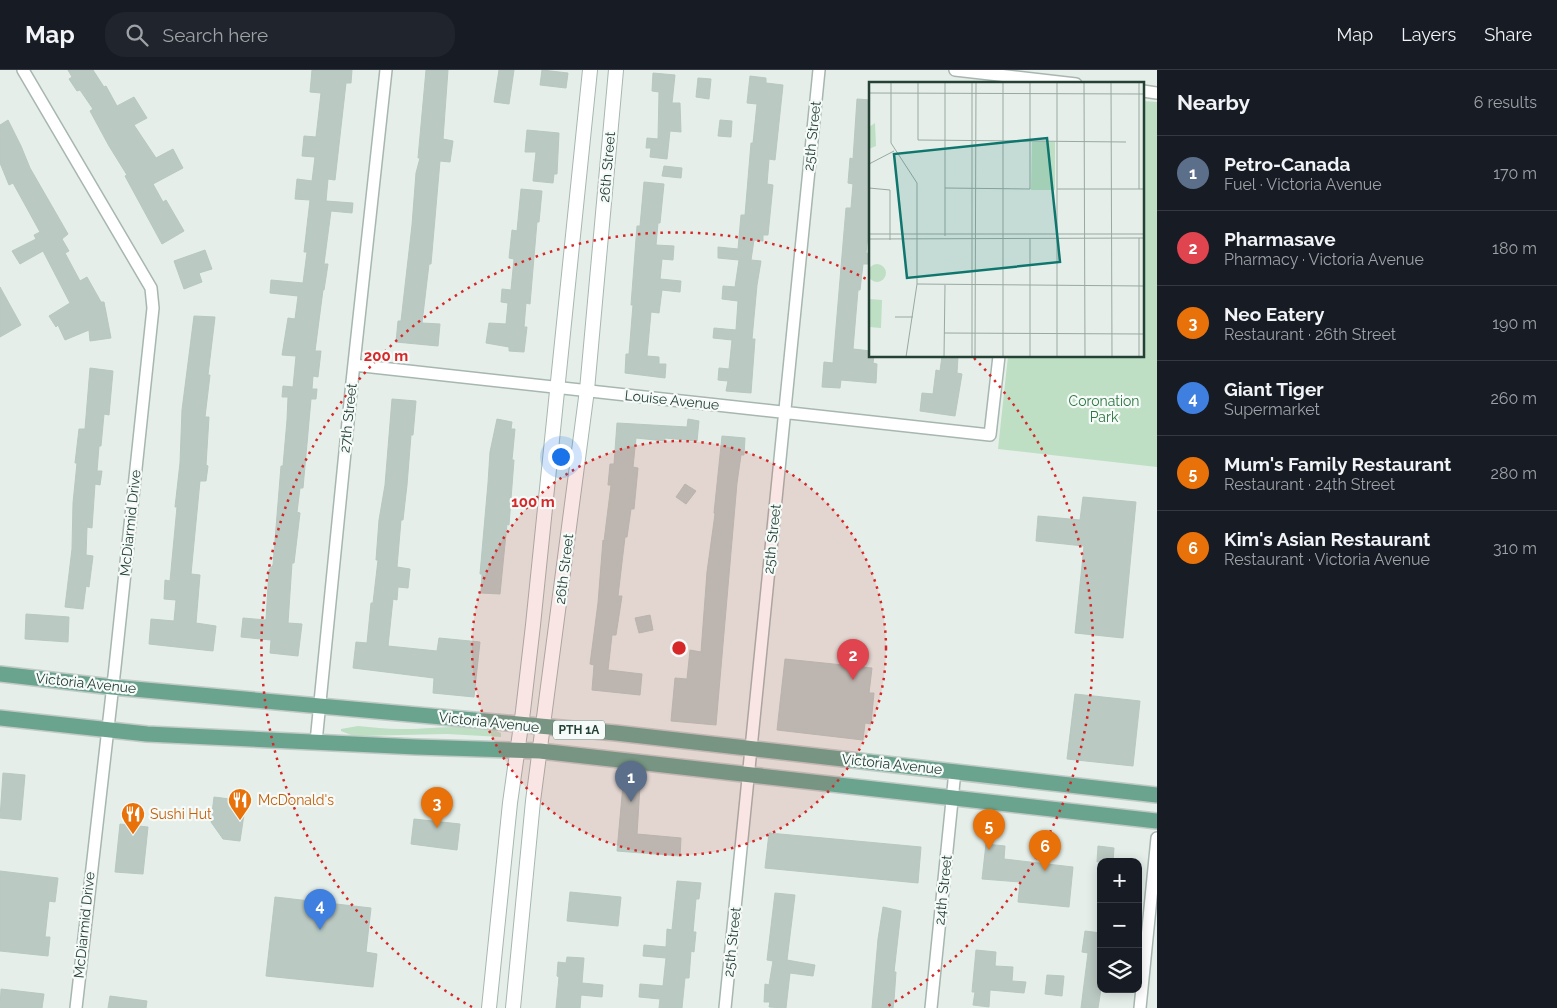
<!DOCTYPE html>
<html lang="en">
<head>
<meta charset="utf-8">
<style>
  body { margin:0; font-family:Raleway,sans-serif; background:#20242c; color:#f1f3f6 }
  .controls { position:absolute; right:15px; bottom:15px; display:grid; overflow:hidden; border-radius:10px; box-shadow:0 2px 12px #0003 }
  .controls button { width:45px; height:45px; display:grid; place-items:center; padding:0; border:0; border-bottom:1px solid #363941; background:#171b24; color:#f1f3f6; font:25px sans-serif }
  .you { position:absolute; left:560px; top:386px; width:18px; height:18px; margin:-12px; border:4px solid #fff; border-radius:50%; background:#1a73e8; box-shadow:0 0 0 8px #1a73e833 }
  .badge { display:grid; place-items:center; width:32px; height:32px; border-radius:50%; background:#2563eb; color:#fff; font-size:16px; font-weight:700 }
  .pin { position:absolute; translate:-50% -41px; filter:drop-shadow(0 1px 2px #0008) }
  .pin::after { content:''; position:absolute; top:26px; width:18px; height:15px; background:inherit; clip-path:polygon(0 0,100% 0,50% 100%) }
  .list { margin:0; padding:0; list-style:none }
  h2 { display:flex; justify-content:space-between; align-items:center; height:65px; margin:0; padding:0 20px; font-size:21px }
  h2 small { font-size:16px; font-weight:400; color:#9ea1a6 }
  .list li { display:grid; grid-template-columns:32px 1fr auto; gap:15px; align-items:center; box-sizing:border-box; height:75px; padding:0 20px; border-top:1px solid #363941 }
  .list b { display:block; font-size:19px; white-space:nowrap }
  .list p { margin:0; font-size:16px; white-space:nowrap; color:#9ea1a6 }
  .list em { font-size:16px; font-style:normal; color:#9ea1a6 }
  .icon { flex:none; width:28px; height:28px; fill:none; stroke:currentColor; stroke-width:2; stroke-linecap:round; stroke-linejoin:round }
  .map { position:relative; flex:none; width:1157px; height:938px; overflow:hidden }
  header { display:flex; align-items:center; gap:30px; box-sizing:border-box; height:70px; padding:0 25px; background:#171b24; border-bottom:1px solid #363941 }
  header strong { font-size:24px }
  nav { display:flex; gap:28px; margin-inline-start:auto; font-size:18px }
  .search { width:350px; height:45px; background:#20242c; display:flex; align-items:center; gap:12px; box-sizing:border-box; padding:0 18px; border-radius:20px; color:#9ea1a6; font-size:19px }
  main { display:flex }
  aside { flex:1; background:#171b24 }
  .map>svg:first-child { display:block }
  .green { fill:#bedfc4 }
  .building { fill:#bac9c2; stroke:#b7c8c0 }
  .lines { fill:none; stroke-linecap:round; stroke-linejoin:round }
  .minor-casing { stroke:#a7b7b0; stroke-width:14 }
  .tertiary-casing { stroke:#a7b7b0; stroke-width:16 }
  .primary-casing { stroke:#c2cac7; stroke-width:18 }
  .minor { stroke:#fff; stroke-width:11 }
  .tertiary { stroke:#fff; stroke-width:14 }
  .primary { stroke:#6aa48f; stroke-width:15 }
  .ring { fill:none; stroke:#d62828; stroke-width:2.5; stroke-dasharray:2.5 5 }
  .labels { text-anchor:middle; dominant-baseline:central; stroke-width:4.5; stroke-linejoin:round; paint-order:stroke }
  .shield { fill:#f6faf8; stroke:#637870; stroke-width:1 }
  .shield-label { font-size:12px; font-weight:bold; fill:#244136 }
  .street-label { font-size:14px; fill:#244136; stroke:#f6faf8 }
  .park-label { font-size:14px; fill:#2d7843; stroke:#f6faf8 }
  .food-label { font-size:14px; fill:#c56008; stroke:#f6faf8; text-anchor:start }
  .inset-road { fill:none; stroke:#98a9a1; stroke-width:1 }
  .view { fill:#0f766e; fill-opacity:0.15; stroke:#0f766e; stroke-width:2.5 }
  .inset-edge { fill:none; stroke:#244136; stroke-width:2.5 }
  .centre { fill:#d62828; stroke:#f6faf8; stroke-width:2.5 }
  .ring-label { font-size:15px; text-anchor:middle; font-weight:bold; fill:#d62828; stroke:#f6faf8; stroke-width:4.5; stroke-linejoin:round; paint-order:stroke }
</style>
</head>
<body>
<header>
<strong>Map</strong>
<div class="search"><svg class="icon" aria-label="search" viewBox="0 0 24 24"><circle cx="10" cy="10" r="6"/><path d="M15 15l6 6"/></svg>Search here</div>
<nav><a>Map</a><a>Layers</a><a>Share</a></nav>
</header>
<main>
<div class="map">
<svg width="1157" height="938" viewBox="0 0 1157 938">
  <rect width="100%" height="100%" fill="#e5eee9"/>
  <path class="green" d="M1143 31 1157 32V397L998 379 1008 286H1143Z
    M358 656C372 657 386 659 401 659 429 660 476 652 501 663V667L447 664 358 666 351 665 341 661V659Z"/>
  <path class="building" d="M68 0H93L104 17 106 16 117 36 134 27 147 48 134 55 156 88 173 79 183 98 153 114 163 132 166 130 184 161 162 174 125 106 127 105 109 76 90 41 93 39 80 20 77 21 69 9 72 7Z
    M312 0H352L351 13H346L335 110 328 109 326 131 353 133 352 143 331 141 324 194H328L324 220H323L315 281H321L318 307 313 306 312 319H317L316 329H311L303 418H300L297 442 300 443 294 493H292L288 553 302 554 298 586 270 583 271 570 241 567 243 548 266 550 269 500 273 495 281 396H283L287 350 288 327H282L283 316 293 317 296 286 282 285 288 248 295 249 298 226 270 223 271 210 303 213 307 182H304L310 130 295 129 297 109 312 111 315 87 302 86 304 66 316 67 321 23 310 22Z
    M426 0H448L443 69 453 71 450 92 440 91 431 194H429L422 253 440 254 438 276 396 272 398 251H401L412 155 416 103 420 88H418Z
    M499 0H514L509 34 494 32Z
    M542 0 568 3 566 18 540 15Z
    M653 3 675 5 672 33H680L681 62 670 61 667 89 650 87 651 78H646L647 68 658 69 659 22 652 21Z
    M750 6 766 8V13L783 15 775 90 769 89 767 114 773 115 768 165H763V171L754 170 751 190 761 191 757 215 752 269H755L751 323 726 321 728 311 718 310 719 298 729 299 732 270 713 268 714 258 736 260 738 231 722 229 723 216 735 217 739 190 718 188V177L738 179 741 145H745L751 73H753L757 34 747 33Z
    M698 8 711 9 709 29 696 27Z
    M857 29 871 30V94L869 115H871V139L866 183 871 184V194H863L860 220H858L853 279 871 281V286H874L873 293 877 294 876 313 841 310 840 318 822 317 824 292 833 293 846 138H851L853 114 848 113 850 88 853 89Z
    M8 50 21 76 30 98 68 164 62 169 69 181 65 183 80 211 87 207 101 232H104L111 268 90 271 89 260 65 270 58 255 56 257 49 246 70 233 43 181 20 194 12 181 36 169 34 165 40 162 13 113 9 115 0 93V55Z
    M720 50 732 51 731 67 718 66Z
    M527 60 559 63 557 104H554L553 113 533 111 536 82H525Z
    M664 96 682 98 681 108 662 106Z
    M644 112 664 114 660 153H658L656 175 674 176 673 190 662 189 660 209 681 211 680 222 662 220 659 243 651 242 647 286 659 287V294H666L665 308 625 303 626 284H629L633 235H631L637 156H640Z
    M521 119 542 121 539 152H537L530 234 526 233 524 257H527L524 282 509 281V277L486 273 489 253 506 254 508 233 501 232 502 219 511 220 514 189 509 188 512 160 517 161Z
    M205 180 212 199 199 203 202 212 184 219 174 191Z
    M0 217 21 255 0 267Z
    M194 246 215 247 208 305H210L205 347H209L206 395 208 396 206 411H200L191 504 200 505 196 553 216 556 213 581 149 574 151 549 174 551 176 530 164 529 165 510 170 511 177 437H175L180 393 182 340Z
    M942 286H958L957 303 962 304 955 346 920 341 922 323 933 324 936 300 940 301Z
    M90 298 113 301 109 345 104 344 101 376H99L97 401H102L100 415 95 414 92 458 87 457 86 485 93 486 89 517 86 516 83 539 65 537 72 479 73 433 77 393H75L79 359H85Z
    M392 329 416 331 413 365H411L407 415 403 450H401L397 497 410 499 408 518 398 517 397 530 393 529 388 576 437 581 439 568 480 572 474 627 433 623 434 608 353 598 356 572 367 573 371 533H373L378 490H376L379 450 385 415Z
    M497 349 512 352 511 359H515L512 390H514L509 455 507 454 500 524 481 523 482 504H480L488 413 490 382Z
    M688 349 699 351 697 371 665 368V371L636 368 633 397 638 398 634 439H631L627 467H625L618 526H622L616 565H612L608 600 642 604 640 625 592 620 594 595 590 594 598 533 603 470 604 471 611 415H608L610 394H614L617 353 687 357Z
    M722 366 745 368 744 385H741L737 413 716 655 671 651 675 608 687 609 690 580 701 582 707 502 715 444 714 443Z
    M685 414 696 421 686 434 676 427Z
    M1083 427 1136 432 1123 568 1075 563 1084 476 1036 471 1038 446 1080 450Z
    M26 544 69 547 68 572 25 569Z
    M650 545 653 560 639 563 635 548Z
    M785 589 872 598 869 623H874L871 654 865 653 863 670 777 660Z
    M1075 624 1140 631 1133 696 1067 689Z
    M3 703 25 705 21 750 0 748Z
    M623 715 640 716 637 764 681 768 680 786 617 781Z
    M214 727 246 731 240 771 223 769 211 752Z
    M414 749 460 754 457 780 411 774Z
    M120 754 148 757 143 804 115 802Z
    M769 763 921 777 918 813 765 798Z
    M986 774 1005 776 1004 789 1073 797 1069 837 1018 832 1020 812 982 809Z
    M1098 776 1114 778 1113 792H1097Z
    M0 801 58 808 55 832 49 831 45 867H50L48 886 0 881Z
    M677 811 701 813 699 829H696L693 862H696L694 882 691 881 689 908H685L682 938H659L660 929 639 927 640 914 663 916 666 888 643 886 644 875 666 877 667 859 672 860Z
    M570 822 621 827 618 856 567 851Z
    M775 823 795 825 787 890 815 895 813 906 790 903 786 938 769 937 770 932H764L765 914 769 915 773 891 767 890Z
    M275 827 371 838 366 882 377 884 373 917 266 906Z
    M883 837 901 841 894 902H896L894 931 893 938H872L878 869Z
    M1085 861 1101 863V919L1098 938H1081L1088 883 1082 882Z
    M976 880 996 882 995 896 1013 897 1012 911 1026 912 1024 923 990 920 989 937 973 935 975 922H972Z
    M567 887 584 888 582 913 603 915 602 927 581 925 580 938H556L559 907 557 906 558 892 566 893Z
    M1047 905 1064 906 1062 926 1045 924Z
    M1 919 44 924 42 938H0Z
    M110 926 147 931 146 938H108Z"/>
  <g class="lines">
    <g class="minor-casing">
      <path id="minor" d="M23 0 151 218 153 238 115 597 76 938
        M955 0 1076 14
        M1143 21 1157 23
        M354 295 990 365 999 286
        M316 672 352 312 386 0
        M725 938 819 0
        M931 938 955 701
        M1140 938 1157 768"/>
    </g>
    <g class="tertiary-casing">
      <path id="tertiary" d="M489 938 510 733 523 641 533 555 590 0
        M513 938 533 731 587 320 616 0"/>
    </g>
    <g class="primary-casing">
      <path id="primary" d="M0 604 112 617 616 663 1157 725
        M0 648 147 664 416 677 540 681 1157 751"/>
    </g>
    <use href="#minor" class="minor"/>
    <use href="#tertiary" class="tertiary"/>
    <use href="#primary" class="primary"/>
  </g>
  <circle cx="679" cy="578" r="207" fill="#d62828" fill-opacity=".12"/>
  <g class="ring">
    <circle cx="679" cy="578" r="207"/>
    <path d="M472 937A414 414 0 0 1 870 211M974 288A414 414 0 0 1 886 937"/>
  </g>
  <defs>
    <g id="restaurant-pin" transform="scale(1.25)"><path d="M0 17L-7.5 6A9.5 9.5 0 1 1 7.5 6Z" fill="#e8710a" stroke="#f6faf8"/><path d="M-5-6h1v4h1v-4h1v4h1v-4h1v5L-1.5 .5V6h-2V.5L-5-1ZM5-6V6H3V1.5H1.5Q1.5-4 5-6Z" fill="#fff"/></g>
  </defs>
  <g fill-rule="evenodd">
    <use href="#restaurant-pin" x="240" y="730"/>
    <use href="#restaurant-pin" x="133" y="744"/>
  </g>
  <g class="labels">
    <rect class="shield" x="553" y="650.5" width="52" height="19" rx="4"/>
    <g class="shield-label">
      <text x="579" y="660">PTH 1A</text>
    </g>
    <g class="street-label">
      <text transform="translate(812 66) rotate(-84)">25th Street</text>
      <text transform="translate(607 97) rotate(-85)">26th Street</text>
      <text transform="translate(672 330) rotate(6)">Louise Avenue</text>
      <text transform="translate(348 348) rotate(-84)">27th Street</text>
      <text transform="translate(130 453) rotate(-84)">McDiarmid Drive</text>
      <text transform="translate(772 469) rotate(-84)">25th Street</text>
      <text transform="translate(564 499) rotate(-83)">26th Street</text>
      <text transform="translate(86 613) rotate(6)">Victoria Avenue</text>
      <text transform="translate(489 652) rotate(6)">Victoria Avenue</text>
      <text transform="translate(892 694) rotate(6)">Victoria Avenue</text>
      <text transform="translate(943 820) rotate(-84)">24th Street</text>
      <text transform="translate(84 855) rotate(-84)">McDiarmid Drive</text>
      <text transform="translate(732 872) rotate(-84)">25th Street</text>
    </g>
    <g class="park-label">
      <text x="1104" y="331">Coronation<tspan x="1104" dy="16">Park</tspan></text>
    </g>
    <g class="food-label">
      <text x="258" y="730">McDonald's</text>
      <text x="150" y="744">Sushi Hut</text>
    </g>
  </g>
  <g transform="translate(869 12)">
    <rect width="275" height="275" fill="#e5eee9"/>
    <path d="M6 41 7 64 0 67V45ZM163 60H186V108H162ZM-1 191a9 9 0 1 1 18 0a9 9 0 1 1-18 0ZM0 217 13 218 12 246 0 245Z" fill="#bedfc4"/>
    <path class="inset-road" d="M22 0V61L48 101V202L37 275M49 0V58L257 60M76 0V154M188 0V275M215 0 216 275M242 0 243 275M0 11 275 12M0 82 25 69M0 106 21 108V158M76 106 161 107V0M188 107H275M270 107V0M0 152H275M161 156V275M270 156V275M0 157 275 156M48 202 275 204M26 235H44M75 251 275 252M75 275 76 203M103 275V0M106 275 107 0M134 275V0"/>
    <path class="view" d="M178 56 191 180 38 196 25 72Z"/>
    <rect width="275" height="275" class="inset-edge"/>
  </g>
  <circle cx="679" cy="578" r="8" class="centre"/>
  <g class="ring-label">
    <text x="386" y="291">200 m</text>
    <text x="533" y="437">100 m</text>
  </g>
</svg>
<div class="controls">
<button>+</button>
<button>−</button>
<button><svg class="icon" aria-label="layers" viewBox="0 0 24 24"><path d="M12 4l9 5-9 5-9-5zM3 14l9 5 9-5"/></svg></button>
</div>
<div class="you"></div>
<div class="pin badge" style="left:631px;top:732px;background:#5c6f8a">1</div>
<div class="pin badge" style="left:853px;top:610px;background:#e0444e">2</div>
<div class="pin badge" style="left:437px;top:758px;background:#e8710a">3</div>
<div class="pin badge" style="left:320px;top:860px;background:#3f7fe0">4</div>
<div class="pin badge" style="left:989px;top:780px;background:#e8710a">5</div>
<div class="pin badge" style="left:1045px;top:801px;background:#e8710a">6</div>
</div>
<aside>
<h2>Nearby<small>6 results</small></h2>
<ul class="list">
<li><span class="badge" style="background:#5c6f8a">1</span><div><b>Petro-Canada</b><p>Fuel · Victoria Avenue</p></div><em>170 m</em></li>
<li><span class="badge" style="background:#e0444e">2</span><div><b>Pharmasave</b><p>Pharmacy · Victoria Avenue</p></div><em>180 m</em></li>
<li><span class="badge" style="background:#e8710a">3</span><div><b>Neo Eatery</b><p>Restaurant · 26th Street</p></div><em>190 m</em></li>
<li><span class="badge" style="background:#3f7fe0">4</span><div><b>Giant Tiger</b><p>Supermarket</p></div><em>260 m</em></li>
<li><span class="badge" style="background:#e8710a">5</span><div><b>Mum's Family Restaurant</b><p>Restaurant · 24th Street</p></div><em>280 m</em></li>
<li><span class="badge" style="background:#e8710a">6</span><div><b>Kim's Asian Restaurant</b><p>Restaurant · Victoria Avenue</p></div><em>310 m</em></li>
</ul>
</aside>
</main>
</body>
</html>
